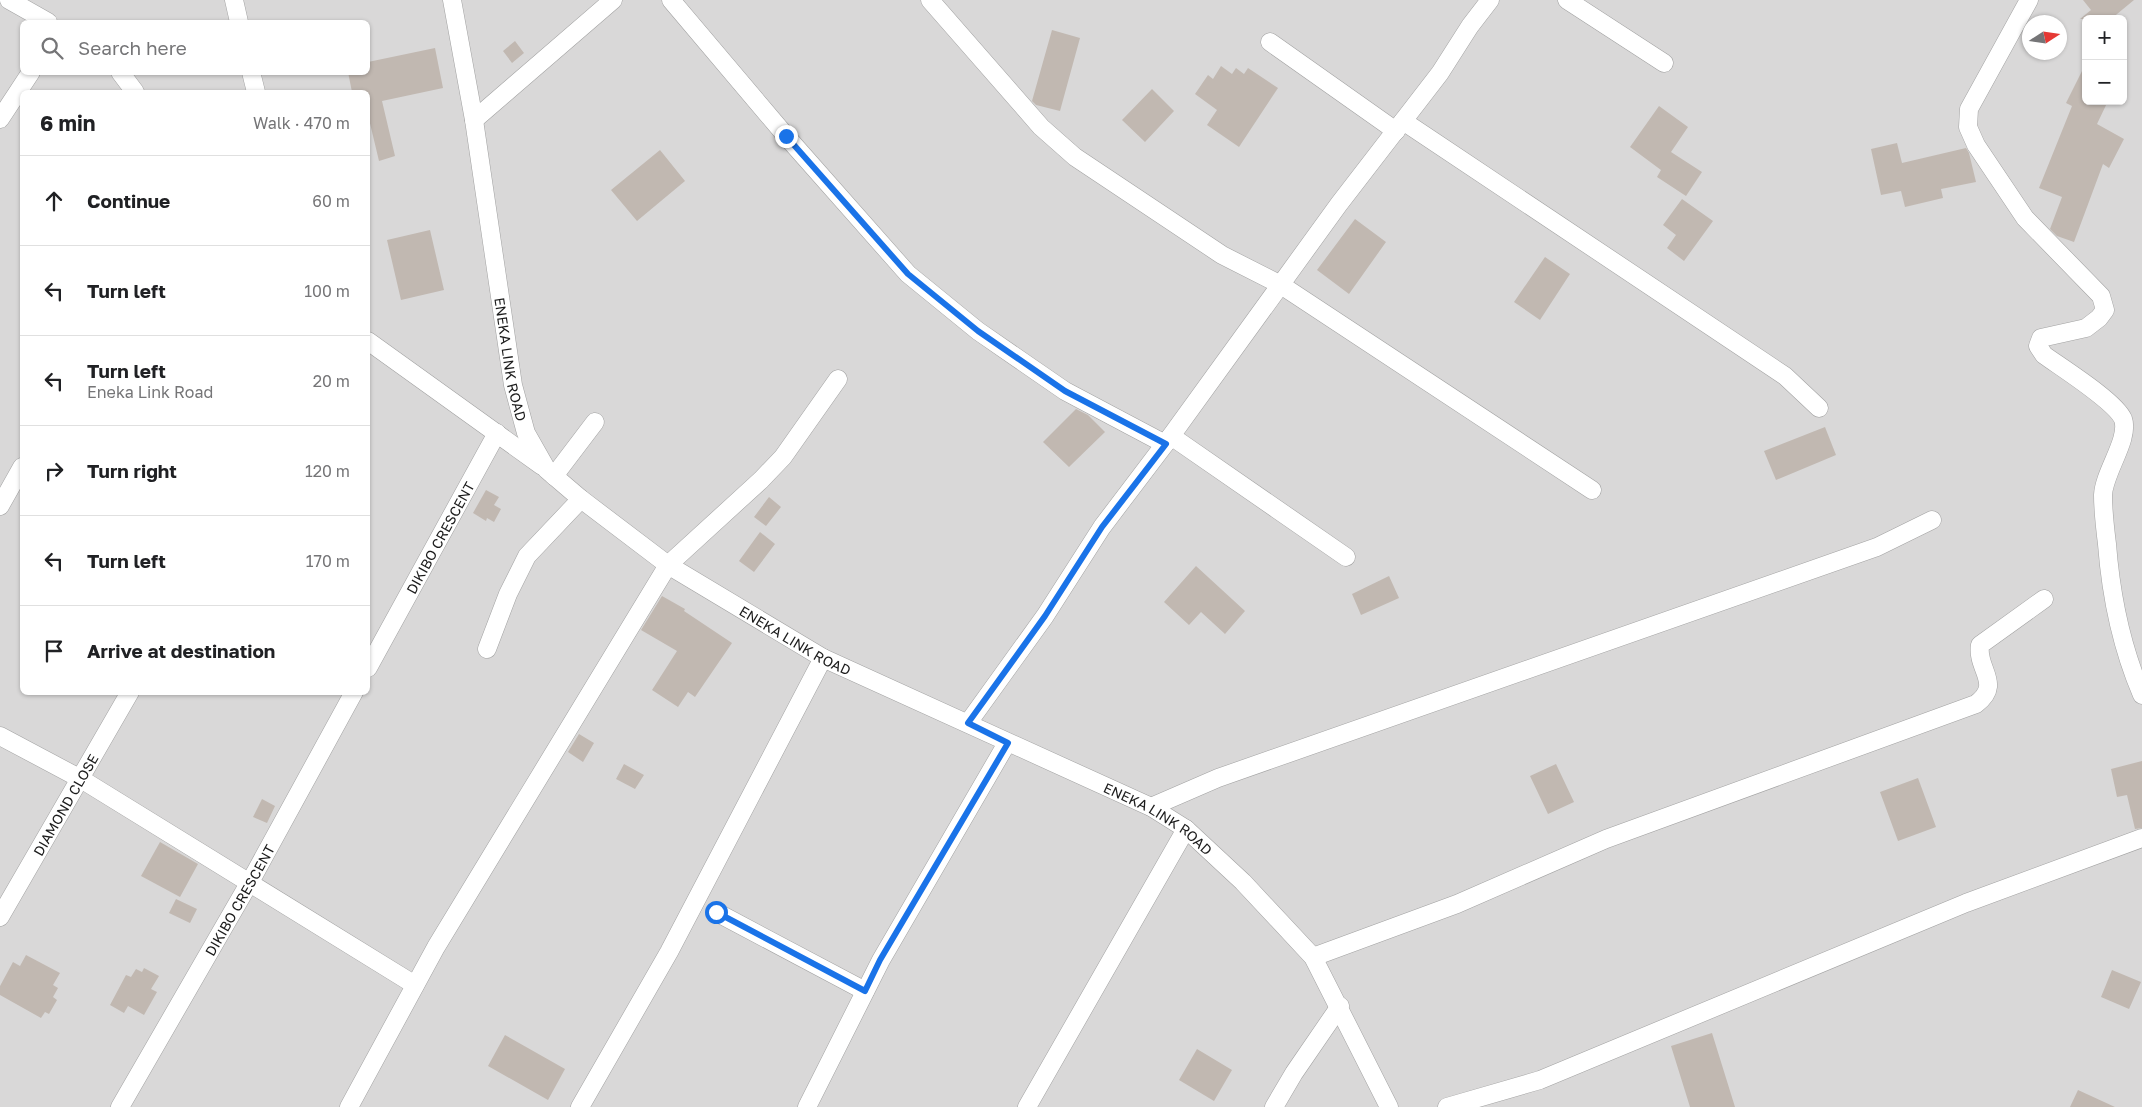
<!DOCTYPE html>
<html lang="en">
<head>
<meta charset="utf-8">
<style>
  body { margin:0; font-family:"Golos Text",sans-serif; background:#f6f6f6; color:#202124 }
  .controls { position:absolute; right:15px; top:15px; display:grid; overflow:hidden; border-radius:8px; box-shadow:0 1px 4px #0004 }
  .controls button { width:45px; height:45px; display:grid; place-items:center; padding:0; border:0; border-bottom:1px solid #e0e0e0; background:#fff; color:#202124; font:25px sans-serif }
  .compass { position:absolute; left:2022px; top:15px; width:45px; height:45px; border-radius:50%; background:#fff; box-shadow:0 1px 4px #0004; rotate:78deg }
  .stop { position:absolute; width:15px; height:15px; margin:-11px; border:4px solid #1a73e8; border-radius:50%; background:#fff }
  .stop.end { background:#1a73e8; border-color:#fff; box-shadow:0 1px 5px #0008 }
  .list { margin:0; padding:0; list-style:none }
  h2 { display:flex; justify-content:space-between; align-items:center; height:65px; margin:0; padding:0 20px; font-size:21px }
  h2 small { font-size:16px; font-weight:400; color:#757577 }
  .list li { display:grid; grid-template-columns:32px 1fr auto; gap:15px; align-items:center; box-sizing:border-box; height:90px; padding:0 20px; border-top:1px solid #e0e0e0 }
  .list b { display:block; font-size:19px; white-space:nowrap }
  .list p { margin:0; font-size:16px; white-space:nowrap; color:#757577 }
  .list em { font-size:16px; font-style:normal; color:#757577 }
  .icon { flex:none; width:28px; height:28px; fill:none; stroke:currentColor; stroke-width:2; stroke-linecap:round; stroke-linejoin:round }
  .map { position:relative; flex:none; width:2142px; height:1107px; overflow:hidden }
  .search { position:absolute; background:#fff; box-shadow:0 1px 4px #0004; left:20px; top:20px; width:350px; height:55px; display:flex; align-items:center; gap:12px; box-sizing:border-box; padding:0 18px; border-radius:8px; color:#757577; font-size:19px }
  .panel { position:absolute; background:#fff; box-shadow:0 1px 4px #0004; left:20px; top:90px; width:350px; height:605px; border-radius:8px }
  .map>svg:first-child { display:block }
  .residential { fill:#d9d8d8; fill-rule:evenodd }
  .building { fill:#c1b8b1 }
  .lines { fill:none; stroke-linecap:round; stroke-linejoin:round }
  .minor-casing { stroke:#a2a2a2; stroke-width:19 }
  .minor { stroke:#fff; stroke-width:18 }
  .route { stroke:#1a73e8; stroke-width:6 }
  .labels { text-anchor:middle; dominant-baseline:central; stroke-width:4.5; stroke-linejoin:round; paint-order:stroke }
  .street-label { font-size:14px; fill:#1b1b1b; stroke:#fff }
</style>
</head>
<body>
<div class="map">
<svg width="2142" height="1107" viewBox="0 0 2142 1107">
  <rect width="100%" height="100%" fill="#edeae1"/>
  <path class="residential" d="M0 0H2142V1107H0ZM2086 19H2123V101H2086ZM22 22H368V72H22ZM2030 22H2060V52H2030ZM22 92H368V692H22Z"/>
  <path class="building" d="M2083 0H2134L2111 19H2080L2091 10Z
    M1052 30 1080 38 1060 111 1036 105 1032 101Z
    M515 41 524 53 512 63 503 51Z
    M435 48 443 88 382 101 395 156 379 161 368 115V92H352L348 72H368V62Z
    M2086 63V101H2108L2097 124 2124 139 2109 168 2103 164 2074 242 2057 236 2050 229 2062 197 2039 188 2072 106 2066 103Z
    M1221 66 1232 74 1236 68 1244 74 1248 68 1278 88 1239 147 1207 125 1217 110 1195 94 1208 75 1213 79Z
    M1152 89 1174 111 1145 142 1122 120Z
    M1659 106 1688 127 1671 152 1702 172 1686 196 1657 177 1661 170 1630 147Z
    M1897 143 1902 163 1966 148 1969 153 1976 182 1941 189 1943 198 1905 207 1901 191 1881 195 1871 149Z
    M660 150 685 181 637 221 611 190Z
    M1682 199 1713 221 1684 261 1667 248 1676 235 1663 225Z
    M1355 219 1386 242 1349 294 1317 270Z
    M430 230 444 290 401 300 387 240Z
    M1545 257 1570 274 1540 320 1514 302Z
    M1076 409 1088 415 1105 432 1069 467 1043 442Z
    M1825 427 1836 455 1776 480 1764 451Z
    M486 490 499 497 494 505 501 509 494 522 487 518 486 521 473 513Z
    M769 497 781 507 766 526 754 517Z
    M760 532 775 544 754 572 739 561Z
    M1196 566 1245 611 1225 634 1201 612 1189 625 1164 602Z
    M1389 576 1399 598 1361 615 1352 594Z
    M662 596 685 609 684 611 732 643 695 697 688 692 678 707 652 690 677 651 641 630Z
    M579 734 594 743 583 762 568 752Z
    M2142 761V828L2135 829 2127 795 2117 797 2111 769Z
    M624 764 644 775 635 789 616 779Z
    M1556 764 1574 802 1548 814 1530 776Z
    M1918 778 1936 827 1898 841 1880 792Z
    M262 799 275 806 267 823 253 817Z
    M160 842 198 864 180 897 141 876Z
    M176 899 197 909 190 923 169 913Z
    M26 955 60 973 53 985 58 988 53 997 57 1000 49 1014 45 1012 41 1018 0 995V986L13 962 20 966Z
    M144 968 159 976 151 989 157 992 144 1015 128 1006 124 1013 110 1005 126 975 131 977 136 969 142 972Z
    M2112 970 2141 982 2129 1009 2101 997Z
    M1712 1033 1735 1107H1690L1671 1046Z
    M505 1035 565 1069 548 1100 488 1066Z
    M1197 1049 1232 1070 1214 1101 1179 1080Z
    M2078 1090 2115 1107H2070Z"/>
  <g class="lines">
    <g class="minor-casing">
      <g id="minor">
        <path d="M9 0 48 22"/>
        <path d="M234 0 239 22"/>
        <path id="s1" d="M452 0 474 120 513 385 526 433 547 470 581 499 668 565 823 658 1151 807 1186 829 1243 882 1313 957 1389 1107"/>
        <path d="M671 0 786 136 908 274 978 331 1065 391 1165 444"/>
        <path d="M930 0 1041 127 1075 157 1222 255 1281 285 1592 490"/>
        <path d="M1567 0 1664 63"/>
        <path d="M2029 0 1969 109 1968 127 1976 145 2025 218 2101 296 2105 310 2099 318 2086 328 2041 338 2038 346 2044 355C2062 368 2115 401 2123 419 2130 439 2104 472 2103 495 2103 511 2105 528 2107 544 2111 597 2121 646 2142 695"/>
        <path d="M1270 42 1396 131"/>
        <path d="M120 72 135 92"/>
        <path d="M251 72 256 92"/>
        <path d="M0 119 31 72"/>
        <path d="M474 120 613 0"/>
        <path d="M1403 121 1785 376 1819 408"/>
        <path d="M368 341 542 466"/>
        <path d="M1171 436 1346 557"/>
        <path d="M554 476 595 422"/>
        <path d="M0 506 22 467"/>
        <path d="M487 649 508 594 527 556 581 499"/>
        <path id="s2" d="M368 668 497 433"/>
        <path d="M968 723 1045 616 1102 527 1171 436 1339 204 1440 73 1470 26 1490 0"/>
        <path d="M0 736 81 779 415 985"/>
        <path d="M1151 807 1218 778 1877 547 1932 520"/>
        <path d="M716 912 865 991"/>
        <path id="s3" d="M0 917 130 692"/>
        <path d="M1313 957 1457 904 1606 839 1976 704C2003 684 1976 669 1980 645L2044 599"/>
        <path id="s4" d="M120 1107 255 873 354 692"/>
        <path d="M349 1107 436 947 668 565 761 480 783 457 838 379"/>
        <path d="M580 1107 669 952 823 658"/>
        <path d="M807 1107 881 960 1007 743"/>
        <path d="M1027 1107 1186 829"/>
        <path d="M1274 1107 1294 1073 1340 1006"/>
        <path d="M1447 1107 1540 1080 1966 903 2142 838"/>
      </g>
    </g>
    <use href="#minor" class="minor"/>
  </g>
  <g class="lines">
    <path class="route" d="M716 912 865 991 880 960 1008 743 968 723 1045 616 1102 527 1166 444 1065 391 978 331 908 274 786 136"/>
  </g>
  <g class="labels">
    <g class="street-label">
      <text stroke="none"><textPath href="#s1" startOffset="364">ENEKA LINK ROAD</textPath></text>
      <text stroke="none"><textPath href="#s2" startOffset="149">DIKIBO CRESCENT</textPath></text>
      <text stroke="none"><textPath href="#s1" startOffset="784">ENEKA LINK ROAD</textPath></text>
      <text stroke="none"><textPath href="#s3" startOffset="130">DIAMOND CLOSE</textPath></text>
      <text stroke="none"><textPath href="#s1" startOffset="1189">ENEKA LINK ROAD</textPath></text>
      <text stroke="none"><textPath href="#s4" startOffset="239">DIKIBO CRESCENT</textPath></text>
    </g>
  </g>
</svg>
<div class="controls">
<button>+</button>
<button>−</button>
</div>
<svg class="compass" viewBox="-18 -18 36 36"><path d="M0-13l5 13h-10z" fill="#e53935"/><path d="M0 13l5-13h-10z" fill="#757577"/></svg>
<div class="stop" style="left:716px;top:912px"></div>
<div class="stop end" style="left:786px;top:136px"></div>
<div class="search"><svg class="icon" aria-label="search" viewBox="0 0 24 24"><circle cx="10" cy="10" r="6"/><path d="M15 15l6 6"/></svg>Search here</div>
<section class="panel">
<h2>6 min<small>Walk · 470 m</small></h2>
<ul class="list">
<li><svg class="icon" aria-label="ahead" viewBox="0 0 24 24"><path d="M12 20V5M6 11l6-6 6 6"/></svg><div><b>Continue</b></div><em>60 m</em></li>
<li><svg class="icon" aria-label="left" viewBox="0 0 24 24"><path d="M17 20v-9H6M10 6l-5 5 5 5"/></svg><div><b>Turn left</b></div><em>100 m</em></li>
<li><svg class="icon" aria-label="left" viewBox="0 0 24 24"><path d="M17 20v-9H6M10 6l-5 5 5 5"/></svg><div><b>Turn left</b><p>Eneka Link Road</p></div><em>20 m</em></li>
<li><svg class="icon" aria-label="right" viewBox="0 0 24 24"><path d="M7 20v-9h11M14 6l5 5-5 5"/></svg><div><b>Turn right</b></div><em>120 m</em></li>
<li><svg class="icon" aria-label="left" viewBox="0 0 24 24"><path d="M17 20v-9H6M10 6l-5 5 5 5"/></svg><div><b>Turn left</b></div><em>170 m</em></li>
<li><svg class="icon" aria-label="arrive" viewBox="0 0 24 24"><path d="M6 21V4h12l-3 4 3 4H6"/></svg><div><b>Arrive at destination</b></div></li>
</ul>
</section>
</div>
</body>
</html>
